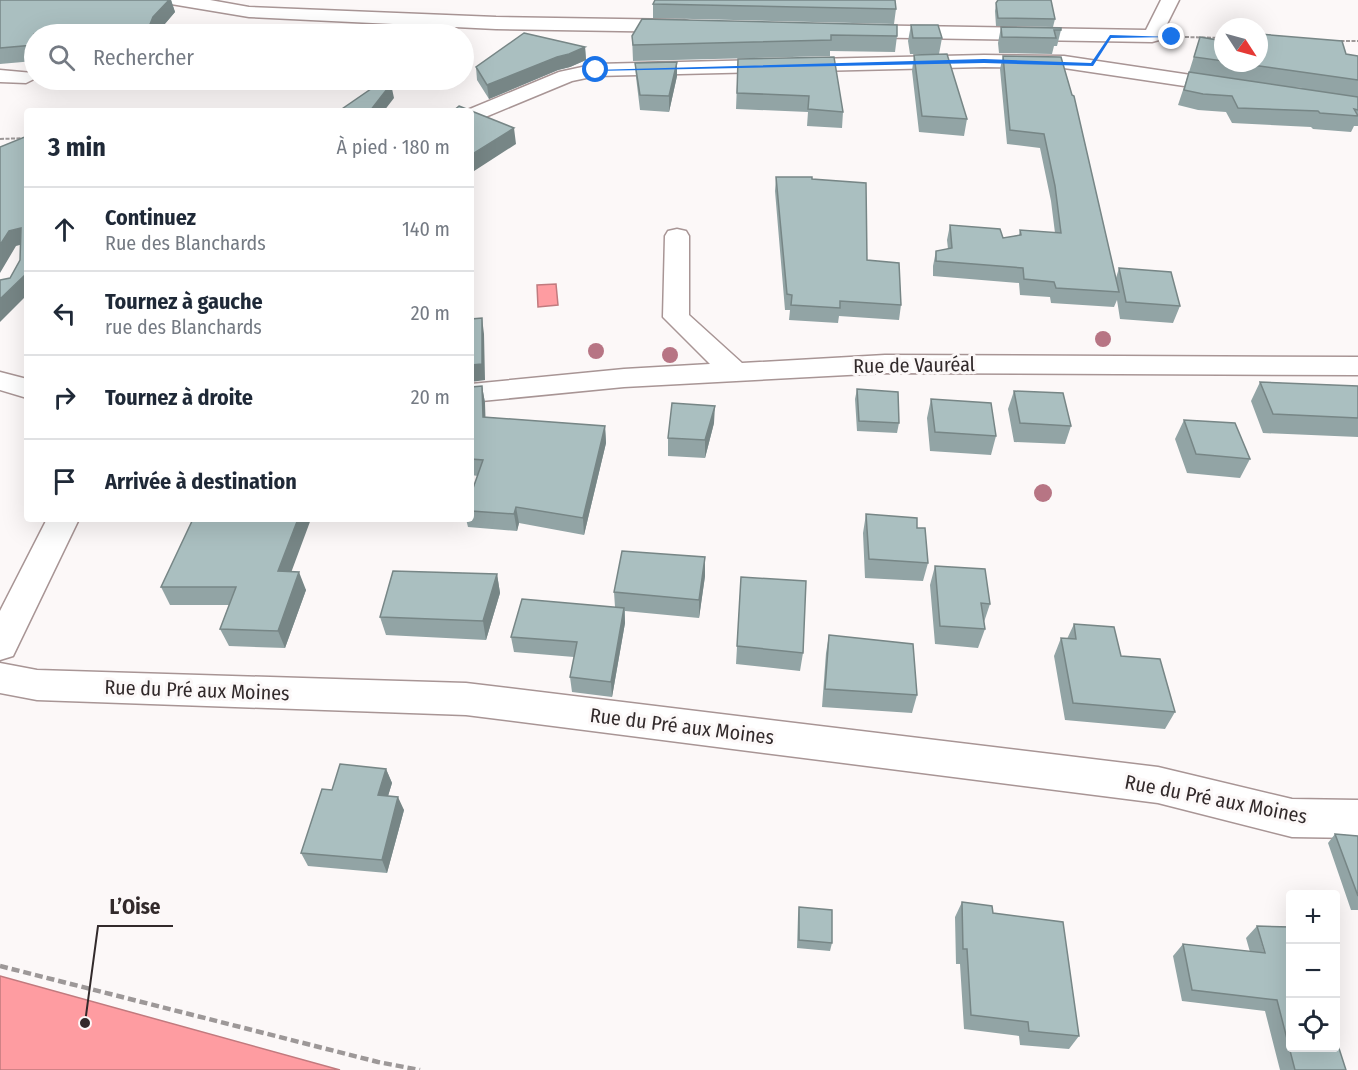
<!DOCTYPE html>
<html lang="fr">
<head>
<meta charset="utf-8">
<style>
  body { margin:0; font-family:"Fira Sans Condensed",sans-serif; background:#f2f2f3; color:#1f2937 }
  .controls { position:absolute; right:18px; bottom:18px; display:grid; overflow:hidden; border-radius:6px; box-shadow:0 6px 24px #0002 }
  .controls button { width:54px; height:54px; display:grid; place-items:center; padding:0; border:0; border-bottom:2px solid #e0e1e3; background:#fff; color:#1f2937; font:30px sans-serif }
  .compass { position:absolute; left:1214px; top:18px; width:54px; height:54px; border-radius:50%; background:#fff; box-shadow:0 6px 24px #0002; rotate:126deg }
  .stop { position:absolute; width:18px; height:18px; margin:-14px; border:4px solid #1a73e8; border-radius:50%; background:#fff }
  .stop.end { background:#1a73e8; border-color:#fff; box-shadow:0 2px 6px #0008 }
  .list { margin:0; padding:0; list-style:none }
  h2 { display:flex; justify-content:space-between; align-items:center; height:78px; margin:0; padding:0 24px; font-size:26px }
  h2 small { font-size:20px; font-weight:400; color:#747a83 }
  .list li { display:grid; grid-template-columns:39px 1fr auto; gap:18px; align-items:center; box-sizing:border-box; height:84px; padding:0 24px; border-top:2px solid #e0e1e3 }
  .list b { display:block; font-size:22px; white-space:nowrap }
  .list p { margin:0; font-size:20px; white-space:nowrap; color:#747a83 }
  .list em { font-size:20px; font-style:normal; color:#747a83 }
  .icon { flex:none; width:33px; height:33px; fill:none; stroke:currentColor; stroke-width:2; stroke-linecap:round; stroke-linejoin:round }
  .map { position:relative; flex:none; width:1358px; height:1070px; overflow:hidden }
  .search { position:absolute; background:#fff; box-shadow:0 6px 24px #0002; left:24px; top:24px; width:450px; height:66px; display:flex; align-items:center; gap:15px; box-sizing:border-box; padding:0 21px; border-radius:33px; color:#747a83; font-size:22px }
  .panel { position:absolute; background:#fff; box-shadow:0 6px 24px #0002; left:24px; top:108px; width:450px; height:414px; border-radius:6px }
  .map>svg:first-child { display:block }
  .water { fill:#fe9ca1; stroke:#c17a7e; stroke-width:1.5 }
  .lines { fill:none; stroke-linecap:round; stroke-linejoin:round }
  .minor-casing { stroke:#a89595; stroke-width:3 }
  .path-far1 { stroke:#9d9898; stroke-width:2; stroke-dasharray:4 1.5; stroke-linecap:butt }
  .path { stroke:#9d9898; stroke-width:4.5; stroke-dasharray:8 4; stroke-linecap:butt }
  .minor { fill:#fff; fill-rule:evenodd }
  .tree { fill:#b77584 }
  .wall { fill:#92a4a5 }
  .shaded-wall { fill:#778686 }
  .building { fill:#aabfc0; stroke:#778686; stroke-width:1.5 }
  .route { fill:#1a73e8 }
  .labels { text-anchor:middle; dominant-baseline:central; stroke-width:6; stroke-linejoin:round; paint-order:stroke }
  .street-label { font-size:20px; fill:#322a2b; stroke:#fcf8f8 }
  .leader { fill:none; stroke:#322a2b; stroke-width:2 }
  .callout-dot { fill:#322a2b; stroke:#fcf8f8; stroke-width:2 }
  .callout-label { font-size:21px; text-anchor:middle; font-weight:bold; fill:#322a2b; stroke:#fcf8f8; stroke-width:6; stroke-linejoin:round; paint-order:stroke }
</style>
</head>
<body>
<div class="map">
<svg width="1358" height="1070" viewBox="0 0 1358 1070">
  <rect width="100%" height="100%" fill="#fcf8f8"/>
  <path class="water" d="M556 284 558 305 538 307 537 285Z
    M0 976 340 1070H0Z"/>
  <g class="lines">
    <g class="minor-casing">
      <path id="minor" d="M168 0H210L249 7 496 17 684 20 691 22 693 26 691 30 684 32 496 29 249 17 171 4Z
        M1161 0H1179L1159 40 1152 42 852 37 845 35 843 31 845 27 852 25 1146 30Z
        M984 55 1064 56 1231 81 1238 83 1241 87 1238 91 1231 93 1064 68 984 67 596 76 572 81 478 120 471 122V111H465L559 72 596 64Z
        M0 70 33 73 34 79 26 83 0 82Z
        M677 229 686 231 689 236V315L742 363 885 355 1358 357V375L885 373 624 387 471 402V384L624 369 710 364 663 317 665 236 668 231Z
        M0 372 27 379V398L0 390Z
        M47 519H79L13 656 0 660V611Z
        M0 663 37 670 466 683 1158 767 1292 799 1358 800V838L1292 837 1158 803 466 715 37 700 0 693Z"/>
    </g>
    <path class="path-far1" d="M1185 37 1223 38
      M1335 41H1358
      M0 139 27 138"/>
    <path class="path" d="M0 966 378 1062 420 1070"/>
    <use href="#minor" class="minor"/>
  </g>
  <g class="tree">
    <circle cx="1103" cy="339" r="8"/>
    <circle cx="596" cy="351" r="8"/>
    <circle cx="670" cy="355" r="8"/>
    <circle cx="1043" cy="493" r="9"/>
  </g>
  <path class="wall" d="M0 0H171L175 12 158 32 34 34V61L0 64Z
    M996 3 1055 19 1053 27 996 26 995 11Z
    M653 4 896 9 894 24 653 18Z
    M642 19 897 36 895 52 830 51V56L633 61 632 36Z
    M911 25 942 38 939 54H910L908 41Z
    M1001 27 1061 30 1057 46H1054L1052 54 999 53 998 43Z
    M1200 37 1223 41V63H1259L1346 54 1358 56V126H1354L1351 132 1313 129 1311 127 1232 123 1226 112 1198 110 1178 105 1189 72 1302 88 1189 72Z
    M585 47 586 60 570 67 558 70 489 99 477 80 476 67Z
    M914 55 967 119 964 136 919 132 912 71Z
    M1003 56 1061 57 1116 278 1119 268 1180 306 1173 323 1120 319 1117 300 1114 307 1051 303 1050 297 1020 295 1019 283 933 276V266L936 251 948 249 947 240 950 225 1003 238 1019 235 1020 230 1055 233 1051 201 1040 148 1007 144 1000 69Z
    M738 59 843 112 842 128 807 126 808 112 736 109Z
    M635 63 677 76 669 112 640 110 636 77Z
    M776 177 812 179 867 260 901 305 899 320 839 316 838 323 789 320 790 310H785L775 191Z
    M1260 382 1358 386V437L1263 433 1251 401Z
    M482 386 485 403V417L605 426 606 443 584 535 519 523 517 531 468 527 466 519H471V494L478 476 471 475V387Z
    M857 389 899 423 897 433 857 431 855 399Z
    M1014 391 1071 426 1065 444 1014 442 1008 409Z
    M931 399 996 436 991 455 930 451 927 418Z
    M1184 420 1250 459 1240 478 1187 473 1175 439Z
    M714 423 705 458 668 456V438Z
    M866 514 917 528 928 563 923 581 865 578 863 533Z
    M705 557V576L699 618 625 611V623L612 697 572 692 570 677 574 657 514 652 511 637 615 607 614 592Z
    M935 566 990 604 984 622 985 629 978 648 935 644 930 585Z
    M292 572 306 590 285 648 229 646 220 629 229 605H170L161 587Z
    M497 574 500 593 486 640 386 635 380 617Z
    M741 577 803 653 800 671 736 664Z
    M1074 624 1175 712 1165 729 1065 720 1054 656 1061 638 1067 639Z
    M829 635 917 695 912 713 822 707 826 653Z
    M386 769 392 783 388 796 404 810 387 873 308 866 301 853 332 790Z
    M1335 834 1358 836V910H1351L1328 843Z
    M962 902 993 913 1079 1036 1069 1049 1020 1045 1019 1036 964 1029 960 964H956L955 917Z
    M799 907 832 943 830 951 797 948 798 915Z
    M1257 926 1290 1047 1346 1070H1280L1265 1011 1182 1001 1173 956 1183 944 1250 952 1246 938Z"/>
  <path class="shaded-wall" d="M169 0H171L175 12 158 32 157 34H146L153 17Z
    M585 47 586 60 570 67 558 70 489 99 487 85 557 57Z
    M677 62V76L669 112V96Z
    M391 84 394 98 384 111H370Z
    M514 128 516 144 471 173V155Z
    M21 228 27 243 16 246 0 273V245L9 231Z
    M27 273V295L0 322V299Z
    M482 318 484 334 485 380 471 382V365Z
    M482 386 485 403 486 434 483 417Z
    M715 406 714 423 705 458V440Z
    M605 426 606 443 584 535 583 518Z
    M516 507 519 523 517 531 514 514Z
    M298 519H311L285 589 278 571Z
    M705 557V576L699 618V600Z
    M299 572 306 590 285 648 278 631Z
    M497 574 500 593 486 640 483 621Z
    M624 608 625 623 612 697 611 682Z
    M386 769 392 783 384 809 378 795Z
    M398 797 404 810 387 873 382 860Z"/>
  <path class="building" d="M0 0H169L153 17 146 34H34V45L0 48Z
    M655 0H895L896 9 653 4Z
    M998 0H1051L1055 19 998 18 996 3Z
    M642 19 897 25V36L831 35V40L633 45 632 36Z
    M911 25H938L942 38H913Z
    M1001 27 1061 28V30H1054L1056 38 1002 37Z
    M524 33 585 47 569 54 557 57 487 85 476 67Z
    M1259 34 1342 41 1346 54 1358 56V80L1238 63H1259Z
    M1200 37 1223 41V61L1194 57Z
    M947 54 967 119 922 116 914 55Z
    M1003 56 1061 57 1072 95 1074 96 1119 292 1056 288 1054 282 1024 279 1023 268 936 261V251L952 248 950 225 1000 229 1003 238 1021 235 1020 230 1061 233 1055 186 1044 134 1010 130Z
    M834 57 843 112 808 109 809 96 737 93 738 59Z
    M677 62 669 96 640 95 635 63Z
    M1189 72 1358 97V110L1354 109 1358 116 1320 113 1318 111 1238 108 1232 96 1203 94 1184 90Z
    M384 80H387L391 84 370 111H339Z
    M459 106 514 128 471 155V111H453Z
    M27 136V273L0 299V280L10 278 20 260 21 228 9 231 0 245V147Z
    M776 177H812V179L866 183 867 260 899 263 901 305 840 301V308L791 305 792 295 787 294Z
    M1119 268 1171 272 1180 306 1126 302Z
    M482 318V364L471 365V319Z
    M1260 382 1358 386V418L1273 414Z
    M482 386 483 417 605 426 583 518 516 507 514 514 471 511V494L483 460 471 459V387Z
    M857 389 898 392 899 423 859 421Z
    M1014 391 1063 393 1071 426 1020 423Z
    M931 399 991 403 996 436 935 432Z
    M672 403 715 406 705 440 668 438Z
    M1184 420 1235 423 1250 459 1196 454Z
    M866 514 917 518V528H925L928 563 869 559Z
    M193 519H298L278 571 299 572 278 631 220 629 236 587H161Z
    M622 551 705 557 699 600 614 592Z
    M935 566 985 569 990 604 981 603 985 629 940 626Z
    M393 571 497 574 483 621 380 617Z
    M741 577 806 581 803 653 737 646Z
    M522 599 624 608 611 682 570 677 577 642 511 637Z
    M1074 624 1114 627 1121 656 1160 659 1175 712 1073 703 1061 638 1076 639Z
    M829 635 913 644 917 695 825 689Z
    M340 764 386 769 378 795 398 797 382 860 301 853 322 789 332 790Z
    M1335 834 1358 836V896Z
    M962 902 992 906 993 913 1063 922 1079 1036 1029 1031 1028 1022 971 1015 967 949H963Z
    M799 907 832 910V943L799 940Z
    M1257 926 1290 927V1047H1335V1036L1346 1070H1295L1277 1000 1192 990 1183 944 1265 953Z"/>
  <path class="route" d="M1110 35 1174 37 1111 38 1093 66 984 63 596 71 593 70 984 59 1091 63Z"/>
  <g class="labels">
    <g class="street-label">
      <text transform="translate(914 365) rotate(-1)">Rue de Vauréal</text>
      <text transform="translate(197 690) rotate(2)">Rue du Pré aux Moines</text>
      <text transform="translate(682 726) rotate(7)">Rue du Pré aux Moines</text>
      <text transform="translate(1216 799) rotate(11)">Rue du Pré aux Moines</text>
    </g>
  </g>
  <path class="leader" d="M85 1023L98 926H173"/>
  <circle class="callout-dot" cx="85" cy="1023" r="6"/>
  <g class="callout-label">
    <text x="135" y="914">L’Oise</text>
  </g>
</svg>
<div class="controls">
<button>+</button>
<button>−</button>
<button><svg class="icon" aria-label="locate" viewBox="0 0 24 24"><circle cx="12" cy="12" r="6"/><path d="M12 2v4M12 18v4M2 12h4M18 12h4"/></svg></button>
</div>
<svg class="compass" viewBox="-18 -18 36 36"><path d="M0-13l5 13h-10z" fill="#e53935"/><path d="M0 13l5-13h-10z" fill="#747a83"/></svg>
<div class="stop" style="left:596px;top:70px"></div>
<div class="stop end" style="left:1172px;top:37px"></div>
<div class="search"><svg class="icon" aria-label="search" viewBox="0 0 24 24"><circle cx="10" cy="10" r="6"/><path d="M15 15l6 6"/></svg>Rechercher</div>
<section class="panel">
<h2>3 min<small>À pied · 180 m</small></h2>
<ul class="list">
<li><svg class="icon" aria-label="ahead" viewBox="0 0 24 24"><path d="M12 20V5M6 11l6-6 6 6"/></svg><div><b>Continuez</b><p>Rue des Blanchards</p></div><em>140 m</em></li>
<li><svg class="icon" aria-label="left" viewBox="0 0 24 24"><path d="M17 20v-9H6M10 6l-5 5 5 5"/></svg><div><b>Tournez à gauche</b><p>rue des Blanchards</p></div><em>20 m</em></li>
<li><svg class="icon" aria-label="right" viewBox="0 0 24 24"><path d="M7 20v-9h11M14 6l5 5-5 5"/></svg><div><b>Tournez à droite</b></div><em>20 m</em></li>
<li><svg class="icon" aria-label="arrive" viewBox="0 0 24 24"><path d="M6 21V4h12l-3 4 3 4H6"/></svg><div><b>Arrivée à destination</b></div></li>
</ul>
</section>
</div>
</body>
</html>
